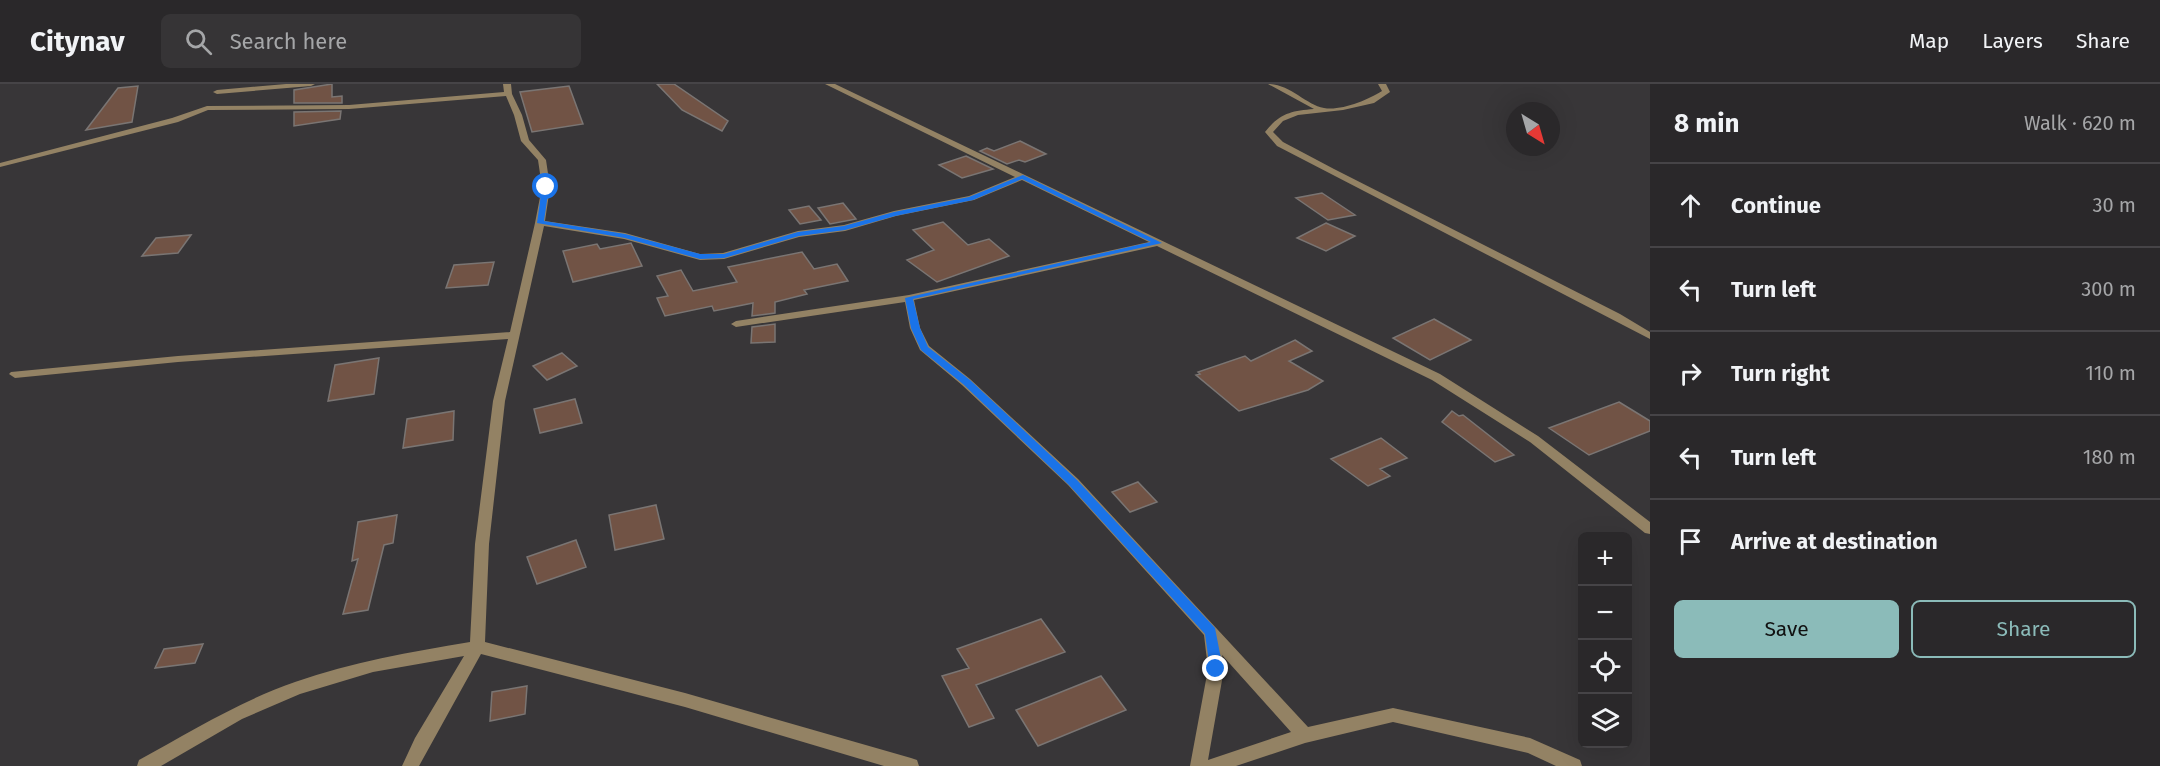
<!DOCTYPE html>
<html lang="en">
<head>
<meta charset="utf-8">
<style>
  body { margin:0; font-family:"Fira Sans",sans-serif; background:#363436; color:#f1f3f6 }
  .controls { position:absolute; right:18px; bottom:18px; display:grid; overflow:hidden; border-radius:9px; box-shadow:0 6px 24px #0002 }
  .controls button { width:54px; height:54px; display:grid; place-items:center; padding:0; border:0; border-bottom:2px solid #464447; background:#2a282a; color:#f1f3f6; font:30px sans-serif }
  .compass { position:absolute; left:1506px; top:18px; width:54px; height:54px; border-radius:50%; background:#2a282a; box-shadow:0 6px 24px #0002; rotate:143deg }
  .stop { position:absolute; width:18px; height:18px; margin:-14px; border:4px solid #1a73e8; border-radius:50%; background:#fff }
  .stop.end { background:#1a73e8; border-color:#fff; box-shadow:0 2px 6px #0008 }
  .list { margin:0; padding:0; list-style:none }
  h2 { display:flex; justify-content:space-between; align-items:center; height:78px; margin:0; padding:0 24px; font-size:26px }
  h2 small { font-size:20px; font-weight:400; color:#a5a6a8 }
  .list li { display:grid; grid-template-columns:39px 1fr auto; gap:18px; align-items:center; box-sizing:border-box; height:84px; padding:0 24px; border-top:2px solid #464447 }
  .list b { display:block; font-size:22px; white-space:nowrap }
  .list em { font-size:20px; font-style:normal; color:#a5a6a8 }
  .actions { display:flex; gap:12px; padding:18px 24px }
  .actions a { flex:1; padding:14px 0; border:2px solid #8bbbb9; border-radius:9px; text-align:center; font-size:21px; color:#8bbbb9 }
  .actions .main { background:#8bbbb9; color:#111 }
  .icon { flex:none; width:33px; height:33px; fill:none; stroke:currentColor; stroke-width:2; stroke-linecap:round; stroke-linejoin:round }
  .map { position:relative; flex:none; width:1650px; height:682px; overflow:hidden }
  header { display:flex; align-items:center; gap:36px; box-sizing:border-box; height:84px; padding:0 30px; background:#2a282a; border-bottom:2px solid #464447 }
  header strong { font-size:28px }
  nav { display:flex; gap:33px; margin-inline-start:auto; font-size:21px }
  .search { width:420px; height:54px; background:#363436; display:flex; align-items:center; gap:15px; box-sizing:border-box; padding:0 21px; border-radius:9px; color:#a5a6a8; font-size:22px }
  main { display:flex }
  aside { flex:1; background:#2a282a }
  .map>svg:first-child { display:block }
  .building { fill:#715345; stroke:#7a7573; stroke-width:1.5 }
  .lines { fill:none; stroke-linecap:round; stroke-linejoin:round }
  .minor { fill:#938264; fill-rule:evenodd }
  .route { fill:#1a73e8 }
</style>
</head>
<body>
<header>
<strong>Citynav</strong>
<div class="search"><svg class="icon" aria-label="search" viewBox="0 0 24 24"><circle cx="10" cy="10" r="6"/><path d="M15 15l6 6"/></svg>Search here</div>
<nav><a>Map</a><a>Layers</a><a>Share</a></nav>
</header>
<main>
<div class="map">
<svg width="1650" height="682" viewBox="0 0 1650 682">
  <rect width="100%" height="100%" fill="#383638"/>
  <path class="building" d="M332 0V13L342 12V19H294V6Z
    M657 0H674L728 37 722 47 682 26Z
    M138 2 132 38 86 46 118 4Z
    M569 2 583 40 532 48 520 8Z
    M341 27 340 35 294 42V28Z
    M1020 57 1046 70 1025 78 1019 76 1007 80 980 67 987 64 994 67Z
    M966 72 993 85 962 94 939 81Z
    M1322 109 1355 131 1328 136 1296 114Z
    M843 119 856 135 830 140 818 124Z
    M809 122 821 136 800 140 789 126Z
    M943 138 968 161 989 155 1009 172 937 198 907 176 934 166 913 146Z
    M1326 139 1355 152 1326 167 1297 154Z
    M191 151 178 169 142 172 156 154Z
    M631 159 642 182 573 198 563 167 597 160 600 165Z
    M802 168 814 185 837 180 848 197 804 206 807 210 775 218V229L752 232 753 219 714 227 712 222 665 232 657 214 668 212 657 192 681 186 693 207 737 198 728 183Z
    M494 178 488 201 446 204 454 181Z
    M1434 235 1471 256 1430 276 1393 254Z
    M775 240V258L751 259 752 243Z
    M1295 256 1312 267 1289 277 1323 297 1308 306 1239 327 1196 291 1200 290 1198 288 1245 272 1251 277Z
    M562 269 577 282 547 296 533 282Z
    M379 274 374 310 328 317 335 281Z
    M575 315 582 339 540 349 534 325Z
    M1619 318 1650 337V347L1589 371 1549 344Z
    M454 327 453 356 403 364 407 335Z
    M1452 327 1459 332 1463 331 1514 371 1495 378 1442 338Z
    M1381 354 1407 374 1380 385 1390 392 1368 402 1331 375Z
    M1138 398 1157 418 1130 428 1112 408Z
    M656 421 664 455 615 466 609 431Z
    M397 431 393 459 384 461 368 526 343 530 358 475 352 477 358 438Z
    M576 456 586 483 537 500 527 473Z
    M1041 535 1065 568 976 601 994 634 969 643 942 592 969 584 957 565Z
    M203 560 195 579 155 584 164 565Z
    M1101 592 1126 626 1038 662 1016 626Z
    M527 602 525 630 490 637 492 608Z"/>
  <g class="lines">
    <path class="minor" d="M286 0H315L311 2 217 10 213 8 217 6Z
      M503 0H511L512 10 522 31 529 56 546 76 550 103 545 137 625 149 700 170 723 169 798 147 844 141 894 127 969 112 1015 93 825 0H835L1440 290 1538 352 1650 438V450L1645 449 1530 358 1432 296 1157 162 914 216 920 244 929 262 970 295 1078 395 1308 643 1393 624 1530 654 1580 676 1582 682H1556L1528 669 1393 638 1305 659 1236 682H1190L1208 585 1204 551 1068 401 962 301 920 266 910 244 905 218 736 243 731 240 736 237 909 211 1149 158 1022 96 974 116 896 132 845 147 799 153 724 175 700 176 624 155 544 142 505 317 489 460 485 558 685 609 911 674 917 676 919 682H884L685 623 481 570 419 682H402L415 654 464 572 373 588 300 610 242 635 161 682H137L139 676C190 648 240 617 295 598 352 578 410 568 470 558L475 460 493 317 508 255 178 278 15 294 9 290 11 288 178 272 510 248 535 139 542 103 538 76 521 57 514 31 506 12 349 25 208 26 178 38 0 83V79L172 34 207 22 349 21 504 8ZM1222 571 1291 648 1208 676 1224 585Z
      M1268 0C1290 0 1306 21 1324 24 1341 27 1368 16 1382 7L1378 0H1386L1390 8 1374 19 1343 26 1298 31 1283 37 1273 48 1283 58 1334 85 1620 230 1650 248V255L1277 62 1265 48C1280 29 1291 27 1314 25Z"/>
  </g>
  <path class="route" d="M1023 91 1162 159 913 215 920 244 928 263 970 296 1077 396 1215 544 1223 585 1221 589 1216 590 1210 585 1205 550 1069 401 963 300 921 266 911 244 905 214 1151 158 1022 95 973 116 895 132 845 146 799 152 724 174 700 175 625 154 537 139 542 103 546 101 549 103 544 137 625 150 700 170H724L798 148 844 142 894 128 969 113Z"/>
</svg>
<div class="controls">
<button>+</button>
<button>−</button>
<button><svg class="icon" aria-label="locate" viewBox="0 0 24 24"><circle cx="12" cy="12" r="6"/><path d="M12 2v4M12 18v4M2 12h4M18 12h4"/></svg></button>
<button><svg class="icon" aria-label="layers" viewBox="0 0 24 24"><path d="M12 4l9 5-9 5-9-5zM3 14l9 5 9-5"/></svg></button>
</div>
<svg class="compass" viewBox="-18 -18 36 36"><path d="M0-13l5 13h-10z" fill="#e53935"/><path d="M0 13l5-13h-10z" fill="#a5a6a8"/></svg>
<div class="stop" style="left:546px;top:103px"></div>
<div class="stop end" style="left:1216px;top:585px"></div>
</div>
<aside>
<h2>8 min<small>Walk · 620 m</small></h2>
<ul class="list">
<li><svg class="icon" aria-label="ahead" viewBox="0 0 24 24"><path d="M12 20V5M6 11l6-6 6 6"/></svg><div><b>Continue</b></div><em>30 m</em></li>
<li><svg class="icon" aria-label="left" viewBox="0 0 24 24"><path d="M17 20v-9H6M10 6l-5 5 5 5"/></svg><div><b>Turn left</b></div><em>300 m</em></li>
<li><svg class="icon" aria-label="right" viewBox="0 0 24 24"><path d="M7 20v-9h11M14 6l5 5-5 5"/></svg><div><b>Turn right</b></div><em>110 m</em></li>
<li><svg class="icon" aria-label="left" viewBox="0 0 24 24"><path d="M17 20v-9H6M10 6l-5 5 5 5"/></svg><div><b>Turn left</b></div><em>180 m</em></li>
<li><svg class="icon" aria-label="arrive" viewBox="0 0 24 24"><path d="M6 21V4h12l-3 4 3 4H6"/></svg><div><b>Arrive at destination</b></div></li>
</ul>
<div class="actions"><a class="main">Save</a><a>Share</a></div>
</aside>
</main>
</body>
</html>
